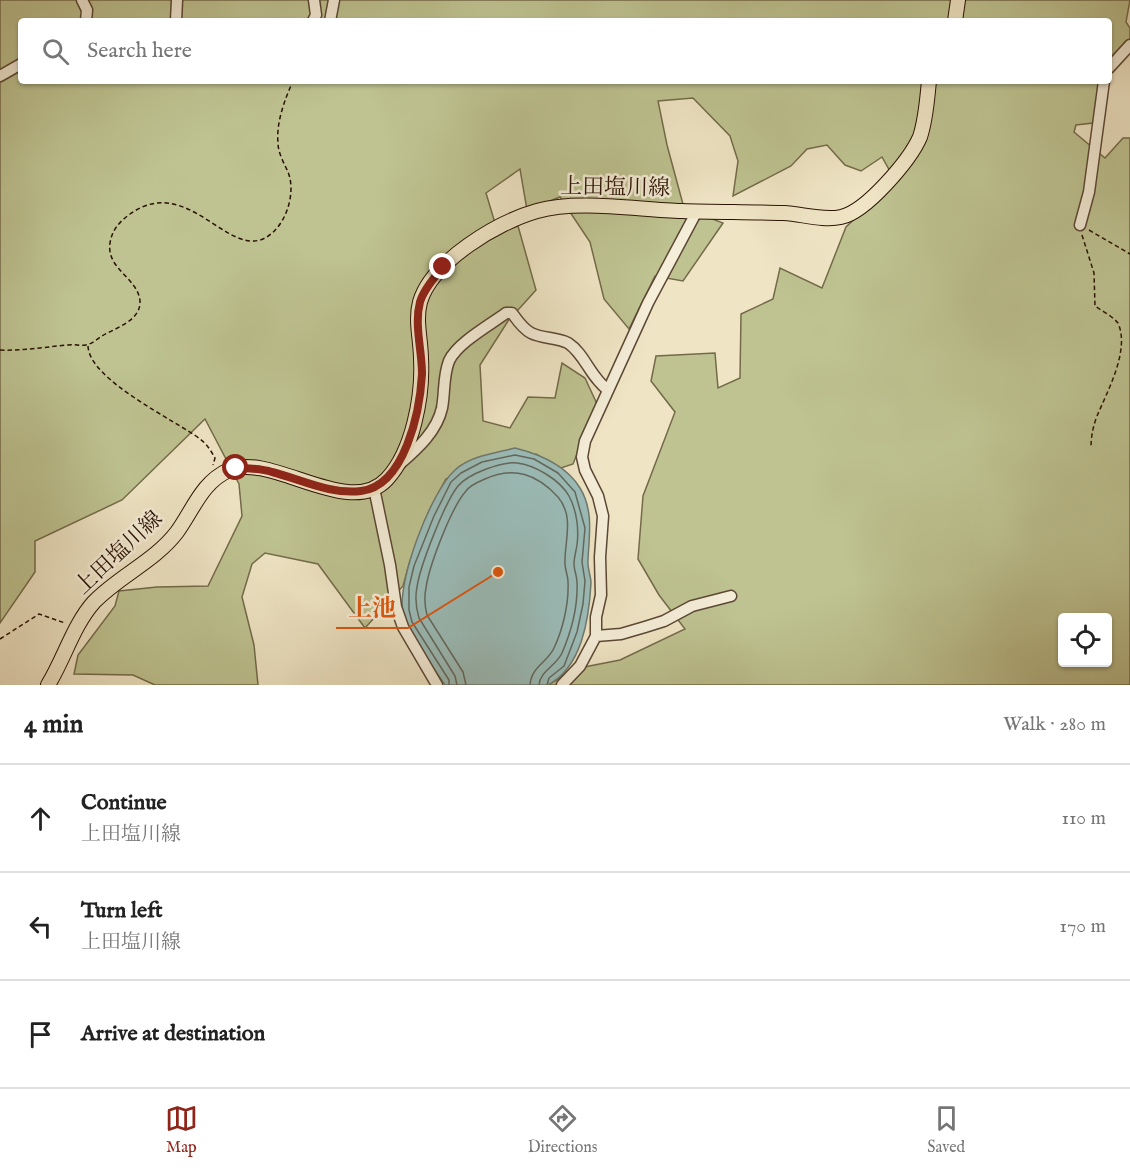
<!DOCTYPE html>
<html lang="en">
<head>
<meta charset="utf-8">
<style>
  body { margin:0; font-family:"IM FELL English","Noto Serif JP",serif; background:#f2f2f2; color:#222 }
  .controls { position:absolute; right:18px; bottom:18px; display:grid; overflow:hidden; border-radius:6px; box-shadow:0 2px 4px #0004 }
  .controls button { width:54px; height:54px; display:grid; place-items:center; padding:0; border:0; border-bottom:2px solid #e0e0e0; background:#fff; color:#222; font:30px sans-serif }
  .stop { position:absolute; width:18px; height:18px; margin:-14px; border:4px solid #8f2418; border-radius:50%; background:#fff }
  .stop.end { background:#8f2418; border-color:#fff; box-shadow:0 2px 6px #0008 }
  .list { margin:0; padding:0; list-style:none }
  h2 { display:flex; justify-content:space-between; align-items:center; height:78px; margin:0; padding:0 24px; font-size:26px }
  h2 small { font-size:20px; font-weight:400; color:#767676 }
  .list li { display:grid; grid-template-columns:39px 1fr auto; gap:18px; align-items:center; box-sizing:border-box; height:108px; padding:0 24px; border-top:2px solid #e0e0e0 }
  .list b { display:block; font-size:22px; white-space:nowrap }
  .list p { margin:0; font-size:20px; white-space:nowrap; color:#767676 }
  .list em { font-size:20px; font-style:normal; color:#767676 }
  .icon { flex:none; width:33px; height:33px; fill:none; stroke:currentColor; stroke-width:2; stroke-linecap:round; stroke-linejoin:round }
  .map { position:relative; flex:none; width:1130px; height:685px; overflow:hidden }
  .search { position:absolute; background:#fff; box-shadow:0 2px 4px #0004; left:18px; right:18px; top:18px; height:66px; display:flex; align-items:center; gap:15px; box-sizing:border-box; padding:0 21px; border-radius:6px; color:#767676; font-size:22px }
  .sheet { height:402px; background:#fff }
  nav { display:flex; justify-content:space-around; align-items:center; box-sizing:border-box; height:84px; border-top:2px solid #e0e0e0; background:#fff; font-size:16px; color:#767676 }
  nav a { display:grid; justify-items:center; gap:3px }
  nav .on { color:#8f2418 }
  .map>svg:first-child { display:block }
  .green { fill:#bec391; stroke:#746a4a; stroke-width:1.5; fill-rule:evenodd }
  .water { fill:#9bbebb; stroke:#6e7971; stroke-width:1.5 }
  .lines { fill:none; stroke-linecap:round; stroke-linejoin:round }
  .shore { stroke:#62685f; stroke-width:1.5 }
  .minor-casing { stroke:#5b4734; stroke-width:13 }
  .major-casing { stroke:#2a1203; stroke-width:16 }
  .path { stroke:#2a1203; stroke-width:1.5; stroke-dasharray:4.5 3; stroke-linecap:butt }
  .minor { stroke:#f5eed9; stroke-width:10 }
  .major { stroke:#efe5c5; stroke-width:14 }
  .route { stroke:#8f2418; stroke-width:8 }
  .labels { text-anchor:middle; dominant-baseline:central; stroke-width:5; stroke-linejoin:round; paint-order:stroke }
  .street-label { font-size:22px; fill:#2a1203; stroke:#f5eed9 }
  .leader { fill:none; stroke:#de550c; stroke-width:2 }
  .callout-dot { fill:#de550c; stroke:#f5eed9; stroke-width:2 }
  .callout-label { font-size:24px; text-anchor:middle; font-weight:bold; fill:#de550c; stroke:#f5eed9; stroke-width:5; stroke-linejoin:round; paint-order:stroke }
</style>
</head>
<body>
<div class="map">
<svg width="1130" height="685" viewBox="0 0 1130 685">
  <rect width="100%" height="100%" fill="#efe5c5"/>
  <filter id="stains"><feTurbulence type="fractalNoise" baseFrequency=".00333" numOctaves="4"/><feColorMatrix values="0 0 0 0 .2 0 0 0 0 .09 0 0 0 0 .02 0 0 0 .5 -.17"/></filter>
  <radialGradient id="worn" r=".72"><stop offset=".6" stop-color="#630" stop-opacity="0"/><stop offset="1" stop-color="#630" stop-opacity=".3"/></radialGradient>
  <path class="green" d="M0 0H955L953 21H21V81H925L918 134 891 173 882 157 861 171 845 165 827 145 807 149 791 166 733 196 738 161 730 136 693 98 658 101 667 145 684 208 723 223 683 281 655 276 629 329 604 299 590 242 560 197 527 210 520 169 486 193 498 233 518 226 536 290 508 321 480 365 483 421 510 428 528 397 555 398 562 363 585 378 597 404 573 464 561 468 536 454 446 479 428 513 409 564 403 586 365 628 318 564 265 553 252 564 242 597 254 645 258 685H155L133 675 74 674 78 655 115 606 119 591 157 587 208 586 242 516 239 484 205 419 122 500 35 541V572L0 623Z
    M962 0H1130L1126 22 1130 28V39L1109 64V21H958Z
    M933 81H1101L1093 123 1076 125 1074 132 1105 158 1123 138H1130V685H548L557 680 569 670 620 660 685 629 659 595 638 559 643 496 675 412 651 381 656 356 715 353 718 388 740 378 741 314 773 299 780 268 822 288 846 227 889 186 909 159ZM1062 618H1108V662H1062Z"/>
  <path class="water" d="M515 448C539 454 566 465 580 488 594 511 589 536 588 560 587 568 591 576 591 583 589 619 582 667 548 685H445C432 665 409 637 403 614 396 583 431 491 455 470 470 456 495 453 515 448Z"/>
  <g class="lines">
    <path class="shore" d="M449 685V680L412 622 409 610V587L414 566 434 516 451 482 461 473 482 462 515 455 534 459 558 473 575 492 585 528 582 562 585 581 583 604 577 632 564 666 549 678 547 685
      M457 685 455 676 419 618C416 608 415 597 417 587 420 566 445 502 458 486 468 474 502 461 517 463 535 465 560 480 569 496 577 511 579 530 577 545 576 551 574 558 574 564 574 570 577 576 577 582 578 605 571 632 562 653 556 666 540 671 539 685
      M466 685 463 672 427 615C425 607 424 597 426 588 429 566 451 508 466 491 470 485 478 482 485 479 514 466 537 474 558 497 575 517 564 542 565 564 565 570 568 575 568 582 569 603 563 629 554 648 547 663 531 667 530 685"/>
    <g class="minor-casing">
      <path id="minor" d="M82 0 87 10 86 21
        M176 21 177 0
        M313 21 316 15 314 0
        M330 21 334 0
        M1109 68 1130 45
        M0 76 21 64
        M1080 225 1089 192 1104 81
        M401 463C418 448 437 431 442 408 445 392 443 376 449 361 457 343 490 325 506 313H512C517 320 523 329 531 333 543 339 556 337 568 343 585 354 590 377 608 390
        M374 488 390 565 396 607 403 627 437 685
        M596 636 621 634 645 627 664 621 692 606 731 596
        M562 685 580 666 596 636V617L601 595 600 557 603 516 598 496 585 470 582 457 585 441 648 303 697 211"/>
    </g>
    <g class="major-casing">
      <path id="major" d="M955 21 958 0
        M48 685C64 659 74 624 94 602 119 576 155 561 177 532 193 510 202 482 229 470 272 452 349 520 387 479 413 451 423 396 421 359 421 340 415 321 420 302 432 261 498 222 537 211 578 199 639 210 682 211 716 212 750 212 784 213 802 214 823 221 841 217 866 212 910 160 920 137 926 119 927 100 929 81"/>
    </g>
    <path class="path" d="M1089 230 1130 254
      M1082 235 1094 273 1095 306C1102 311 1112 316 1118 323 1130 350 1108 390 1097 416 1093 427 1091 436 1091 448
      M88 346C89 380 175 420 200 439 207 444 211 451 215 458L213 465
      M0 350C23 351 45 347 68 345 74 344 80 346 86 345 92 344 97 339 102 336 115 328 141 321 140 301 138 278 106 269 110 243 112 230 119 222 130 214 193 169 235 277 277 228 289 214 295 189 288 172 284 163 278 153 278 143 276 122 285 99 293 81
      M0 639 39 614 65 623"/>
    <use href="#minor" class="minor"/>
    <use href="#major" class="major"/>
  </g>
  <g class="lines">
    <path class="route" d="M236 468C248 468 260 468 272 472 300 479 331 495 361 491 405 486 420 411 422 374 422 350 414 325 420 302 424 289 435 277 443 267"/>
  </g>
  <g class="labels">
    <g class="street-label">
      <text transform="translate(615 188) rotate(1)">上田塩川線</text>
      <text transform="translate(119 553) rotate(-43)">上田塩川線</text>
    </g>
  </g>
  <path class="leader" d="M498 572L408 628H336"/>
  <circle class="callout-dot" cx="498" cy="572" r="6"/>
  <g class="callout-label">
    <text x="372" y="616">上池</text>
  </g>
  <rect width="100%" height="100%" filter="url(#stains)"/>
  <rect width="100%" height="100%" fill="url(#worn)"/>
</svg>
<div class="controls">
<button><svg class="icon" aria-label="locate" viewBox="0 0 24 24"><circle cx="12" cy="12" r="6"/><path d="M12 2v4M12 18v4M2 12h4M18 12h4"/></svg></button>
</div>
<div class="stop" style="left:236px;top:468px"></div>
<div class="stop end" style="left:443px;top:267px"></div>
<div class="search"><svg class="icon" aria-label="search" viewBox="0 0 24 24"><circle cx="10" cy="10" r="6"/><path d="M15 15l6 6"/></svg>Search here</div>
</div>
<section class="sheet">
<h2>4 min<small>Walk · 280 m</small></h2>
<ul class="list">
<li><svg class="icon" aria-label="ahead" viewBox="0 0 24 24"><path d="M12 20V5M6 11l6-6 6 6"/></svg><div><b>Continue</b><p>上田塩川線</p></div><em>110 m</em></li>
<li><svg class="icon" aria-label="left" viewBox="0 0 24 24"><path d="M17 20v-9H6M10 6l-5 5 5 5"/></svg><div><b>Turn left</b><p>上田塩川線</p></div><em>170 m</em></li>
<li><svg class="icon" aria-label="arrive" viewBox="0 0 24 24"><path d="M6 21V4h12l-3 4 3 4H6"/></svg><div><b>Arrive at destination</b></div></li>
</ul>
</section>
<nav>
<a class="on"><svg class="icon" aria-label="map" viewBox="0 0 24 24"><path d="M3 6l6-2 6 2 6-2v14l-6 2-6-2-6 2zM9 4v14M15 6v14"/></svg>Map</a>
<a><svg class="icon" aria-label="directions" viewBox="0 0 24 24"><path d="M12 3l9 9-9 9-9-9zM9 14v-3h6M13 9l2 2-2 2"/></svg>Directions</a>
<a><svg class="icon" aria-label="saved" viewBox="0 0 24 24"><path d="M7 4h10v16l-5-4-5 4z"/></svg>Saved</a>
</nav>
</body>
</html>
